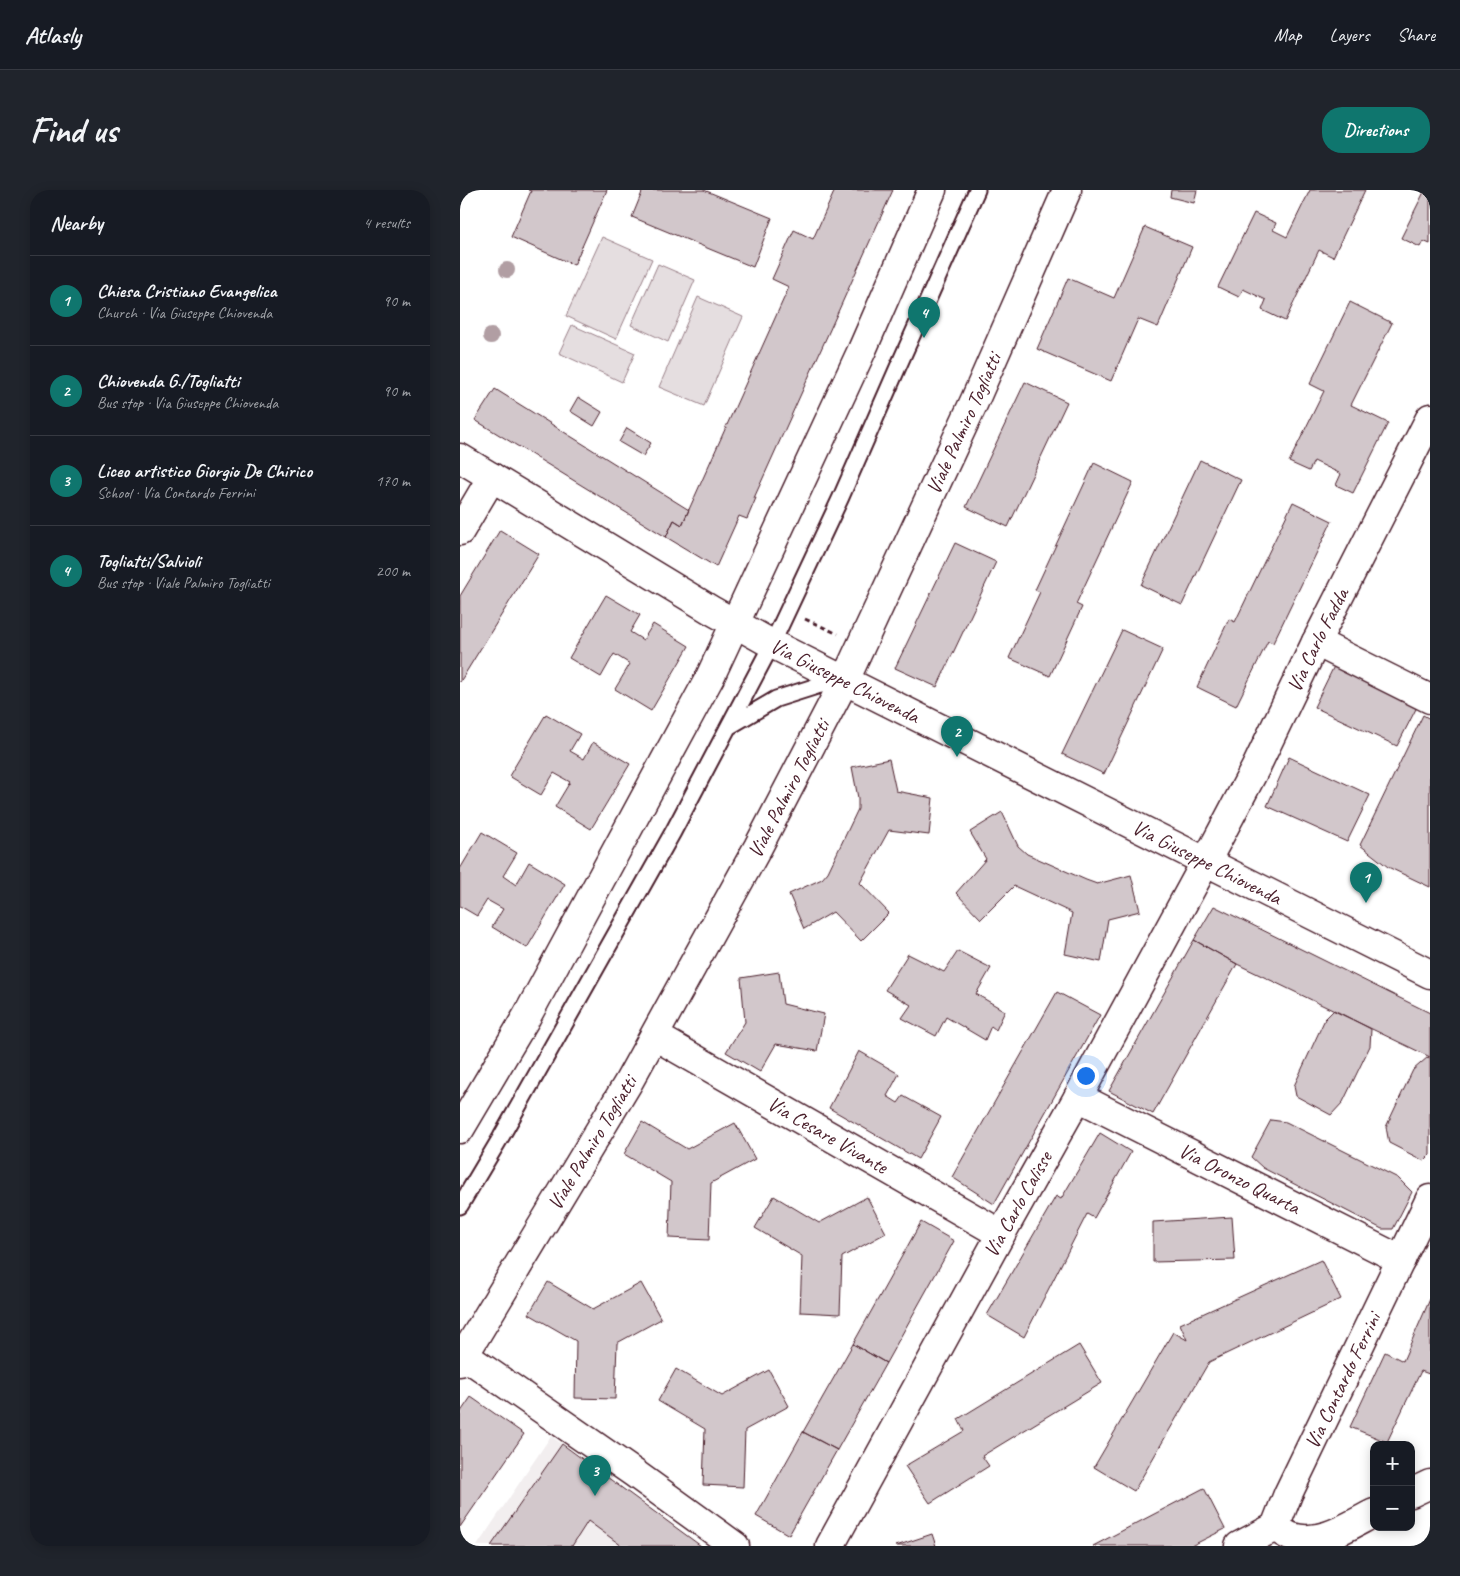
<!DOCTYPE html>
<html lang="en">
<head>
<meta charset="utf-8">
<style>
  body { margin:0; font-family:Caveat,sans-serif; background:#20242c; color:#f1f3f6 }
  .controls { position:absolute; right:15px; bottom:15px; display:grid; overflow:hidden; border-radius:10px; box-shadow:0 2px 12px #0003 }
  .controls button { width:45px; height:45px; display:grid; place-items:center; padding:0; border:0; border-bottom:1px solid #363941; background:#171b24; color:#f1f3f6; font:25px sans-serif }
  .you { position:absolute; left:625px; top:885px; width:18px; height:18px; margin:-12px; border:4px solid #fff; border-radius:50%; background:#1a73e8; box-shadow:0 0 0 8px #1a73e833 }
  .badge { display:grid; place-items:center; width:32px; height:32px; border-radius:50%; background:#0f766e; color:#fff; font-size:16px; font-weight:700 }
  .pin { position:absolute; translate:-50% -41px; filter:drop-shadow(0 1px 2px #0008) }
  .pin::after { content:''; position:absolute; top:26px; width:18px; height:15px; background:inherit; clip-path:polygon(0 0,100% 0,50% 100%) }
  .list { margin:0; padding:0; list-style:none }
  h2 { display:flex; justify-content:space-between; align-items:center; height:65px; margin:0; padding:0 20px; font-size:21px }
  h2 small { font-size:16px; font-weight:400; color:#9ea1a6 }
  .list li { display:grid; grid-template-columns:32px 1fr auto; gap:15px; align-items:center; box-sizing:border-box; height:90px; padding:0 20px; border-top:1px solid #363941 }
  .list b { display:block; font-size:19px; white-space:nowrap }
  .list p { margin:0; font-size:16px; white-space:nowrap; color:#9ea1a6 }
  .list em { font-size:16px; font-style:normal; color:#9ea1a6 }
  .map { position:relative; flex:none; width:970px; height:1356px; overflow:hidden; border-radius:20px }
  header { display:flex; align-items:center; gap:30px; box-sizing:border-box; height:70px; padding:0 25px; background:#171b24; border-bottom:1px solid #363941 }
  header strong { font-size:24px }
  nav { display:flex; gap:28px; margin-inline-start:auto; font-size:18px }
  .intro { display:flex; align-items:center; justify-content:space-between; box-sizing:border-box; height:120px; padding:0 30px }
  h1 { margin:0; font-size:35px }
  .button { padding:12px 22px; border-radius:20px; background:#0f766e; color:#fff; font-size:18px; font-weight:700 }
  main { display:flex; gap:30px; padding:0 30px }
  aside { flex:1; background:#171b24; border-radius:20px; box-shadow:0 2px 12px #0003 }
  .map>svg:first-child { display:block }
  .built { fill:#f2eeef }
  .green { fill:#e5dee0; stroke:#987e86 }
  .building { fill:#d2c7cb; stroke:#4a1f2b }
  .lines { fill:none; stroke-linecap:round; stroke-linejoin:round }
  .service-casing { stroke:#4a1f2b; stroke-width:19 }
  .minor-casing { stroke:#4a1f2b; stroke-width:31 }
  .primary-casing { stroke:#4a1f2b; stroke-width:31 }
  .path { stroke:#4a1f2b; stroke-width:3; stroke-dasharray:5 4; stroke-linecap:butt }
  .service { stroke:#fff; stroke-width:15 }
  .minor { stroke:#fff; stroke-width:28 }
  .primary { stroke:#fff; stroke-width:28 }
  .tree { fill:#b19ea3 }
  .labels { text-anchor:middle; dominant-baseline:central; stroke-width:4; stroke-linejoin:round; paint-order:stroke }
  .street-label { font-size:21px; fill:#4a1f2b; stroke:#fff }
</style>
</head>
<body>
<header>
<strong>Atlasly</strong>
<nav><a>Map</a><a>Layers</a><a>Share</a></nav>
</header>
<div class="intro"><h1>Find us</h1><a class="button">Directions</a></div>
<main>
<aside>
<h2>Nearby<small>4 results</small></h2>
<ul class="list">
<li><span class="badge">1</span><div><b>Chiesa Cristiano Evangelica</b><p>Church · Via Giuseppe Chiovenda</p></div><em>90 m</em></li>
<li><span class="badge">2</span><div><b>Chiovenda G./Togliatti</b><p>Bus stop · Via Giuseppe Chiovenda</p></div><em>90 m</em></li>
<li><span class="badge">3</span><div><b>Liceo artistico Giorgio De Chirico</b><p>School · Via Contardo Ferrini</p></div><em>170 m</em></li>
<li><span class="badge">4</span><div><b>Togliatti/Salvioli</b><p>Bus stop · Viale Palmiro Togliatti</p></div><em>200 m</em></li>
</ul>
</aside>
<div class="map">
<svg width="970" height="1356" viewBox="0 0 970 1356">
  <rect width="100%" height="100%" fill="#fff"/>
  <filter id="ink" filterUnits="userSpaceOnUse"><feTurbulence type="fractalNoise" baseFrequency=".02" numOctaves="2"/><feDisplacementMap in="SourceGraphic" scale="10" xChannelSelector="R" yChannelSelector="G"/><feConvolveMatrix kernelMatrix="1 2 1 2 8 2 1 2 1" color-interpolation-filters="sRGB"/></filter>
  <g filter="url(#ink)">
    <path class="built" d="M91 1246 241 1356H17Z"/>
    <path class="green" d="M142 47 192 69 156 149 106 126Z
      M198 74 235 90 208 152 171 135Z
      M238 107 283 127 244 216 199 197Z
      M112 135 175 163 162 192 99 163Z"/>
    <path class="building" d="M68 0H147L114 75 51 47 71 1Z
      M183 0H244L312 28 293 77 172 27Z
      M375 0H433L294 308H296L287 329 279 326 256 377 206 347 214 330 222 335 329 97 312 89 334 40 353 49Z
      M711 0H737L734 13 710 7Z
      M850 0H905L873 67 859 60 825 131 802 120 806 110 783 99 779 107 758 97 794 23 816 33 813 40 827 47Z
      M965 0H970V54L963 51 960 57 941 48Z
      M685 37 732 57 698 137 678 129 651 191 577 159 608 88 654 108Z
      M890 112 932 133 891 215 928 233 893 303 876 295 881 284 854 271 849 281 829 272 864 201 850 194Z
      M565 192 607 212 548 337 506 317Z
      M35 199 229 320 222 335 214 330 206 347 15 230Z
      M118 207 142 222 134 236 110 221Z
      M167 238 191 253 183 266 159 252Z
      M740 270 781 290 722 415 681 395Z
      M634 273 673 292 616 414 622 417 590 486 549 468 580 402 575 400Z
      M833 312 872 331 813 453 808 451 776 516 737 497 769 429 775 432Z
      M40 340 79 364 0 492V406Z
      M495 353 536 372 477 497 435 478Z
      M146 405 180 425 170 442 183 450 193 434 229 456 191 521 155 499 170 474 154 464 141 487 109 468Z
      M662 440 703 459 644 584 602 564Z
      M877 470 959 513 937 556 854 517Z
      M86 524 120 544 110 561 124 569 133 552 170 574 131 639 95 617 110 592 94 583 81 605 49 586Z
      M963 525 970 529V697L928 677 900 655Z
      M829 567 910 605 887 652 807 616Z
      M429 569 436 601 473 608 469 645 429 640 400 693 429 723 401 751 373 722 344 739 329 704 362 689 368 682 398 619V608L392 577Z
      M542 622 558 656 567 664 626 690 637 694 671 685 680 721 648 729 641 772 605 764 612 723 554 696 521 729 496 703 526 669 510 642Z
      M22 642 57 663 43 686 56 695 69 672 105 694 67 758 32 737 43 719 27 710 17 726 0 716V679Z
      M754 716 970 823V867L777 774 734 750Z
      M734 750 777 774 693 924 649 901Z
      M498 761 531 778 516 804 545 821 536 840 531 836 525 850 486 827 476 846 442 828 451 815 425 800 448 764 484 782Z
      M319 782 323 814 364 824 357 861 316 854 300 882 266 862 285 832 281 788Z
      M597 802 640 825 534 1014 492 987Z
      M874 820 911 839 910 856 883 912 871 925 836 906 834 896 865 829Z
      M399 861 439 884 427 906 438 913 443 906 481 927 458 969 369 918Z
      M968 867 970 868V965L964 971 929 953 926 937 953 880Z
      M811 930 826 932 938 988 952 1002 933 1039H922L803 978 791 967Z
      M182 932 227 959 275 933 295 969 251 993 249 1050 209 1048 211 992 164 964Z
      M640 943 671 962 634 1028 627 1024 564 1147 527 1125 596 1006 601 1009Z
      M314 1006 359 1033 407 1007 426 1043 382 1067 380 1124 340 1122 342 1066 295 1038Z
      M772 1027 775 1070 693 1072V1032Z
      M461 1032 494 1051 426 1173 393 1154Z
      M861 1070 881 1109 749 1172 674 1301 634 1277 713 1142 727 1150 720 1134Z
      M88 1092 133 1119 181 1093 201 1129 157 1153 155 1209 115 1208 116 1151 69 1124Z
      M970 1109V1180L969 1184 961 1181 927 1252 890 1237 925 1162 943 1171Z
      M393 1154 426 1173 377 1260 343 1242Z
      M619 1155 642 1193 522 1266 529 1276 470 1313 445 1276 504 1241 498 1229Z
      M216 1179 262 1206 309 1180 329 1216 285 1240 283 1297 243 1295 245 1239 198 1211Z
      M11 1207 64 1244 0 1337V1223Z
      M343 1242 377 1260 329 1345 296 1326Z
      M102 1254 241 1356H162L128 1331 112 1356H31Z
      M744 1298 765 1339 731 1356H633Z
      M472 1344 476 1356H436Z"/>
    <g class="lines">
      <g class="service-casing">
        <path id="service" d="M270 536 316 509 357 496 382 491
          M0 1016 41 947 213 642 312 454 381 307 438 177 517 0"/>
      </g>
      <g class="minor-casing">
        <g id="minor">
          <path id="s1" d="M0 268 251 420 312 454 970 784"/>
          <path d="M0 341 32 287"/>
          <path d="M856 452 970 509"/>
          <path id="s2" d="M195 846 541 1044"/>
          <path id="s3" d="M618 907 941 1070"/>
          <path d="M4 1165 174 1283 275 1356"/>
          <path d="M951 1303 970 1294"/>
          <path d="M815 1337C821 1341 826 1345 832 1347 861 1356 890 1335 914 1323"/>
          <path id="s4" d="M370 1356 541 1044 618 907 757 651 796 577 856 452 970 228"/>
          <path id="s5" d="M779 1356 815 1337 828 1304 970 1009"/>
        </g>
      </g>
      <g class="primary-casing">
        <g id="primary">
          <path d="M0 939 67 826 250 487 402 160 472 0"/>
          <path id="s6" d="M0 1172 168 893 298 657 385 490 514 212 607 0"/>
        </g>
      </g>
      <path class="path" d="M345 429 378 444"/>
      <use href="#service" class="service"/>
      <use href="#minor" class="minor"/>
      <use href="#primary" class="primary"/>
    </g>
    <g class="tree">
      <circle cx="47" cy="80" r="8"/>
      <circle cx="31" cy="146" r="8"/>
    </g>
  </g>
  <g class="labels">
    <g class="street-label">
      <text stroke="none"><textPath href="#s6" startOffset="1066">Viale Palmiro Togliatti</textPath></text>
      <text stroke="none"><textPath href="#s4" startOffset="1029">Via Carlo Fadda</textPath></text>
      <text stroke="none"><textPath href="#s1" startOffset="445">Via Giuseppe Chiovenda</textPath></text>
      <text stroke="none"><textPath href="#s6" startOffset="661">Viale Palmiro Togliatti</textPath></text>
      <text stroke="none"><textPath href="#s1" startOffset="850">Via Giuseppe Chiovenda</textPath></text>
      <text stroke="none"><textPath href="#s2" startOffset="199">Via Cesare Vivante</textPath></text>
      <text stroke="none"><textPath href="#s6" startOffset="256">Viale Palmiro Togliatti</textPath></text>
      <text stroke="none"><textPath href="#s3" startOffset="181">Via Oronzo Quarta</textPath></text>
      <text stroke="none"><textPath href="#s4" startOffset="390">Via Carlo Calisse</textPath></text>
      <text stroke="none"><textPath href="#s5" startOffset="202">Via Contardo Ferrini</textPath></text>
    </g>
  </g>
</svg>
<div class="controls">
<button>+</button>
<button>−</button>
</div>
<div class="you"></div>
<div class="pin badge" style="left:906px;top:713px">1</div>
<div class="pin badge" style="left:497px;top:567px">2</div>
<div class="pin badge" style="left:135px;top:1306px">3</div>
<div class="pin badge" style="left:464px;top:148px">4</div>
</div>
</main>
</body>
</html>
